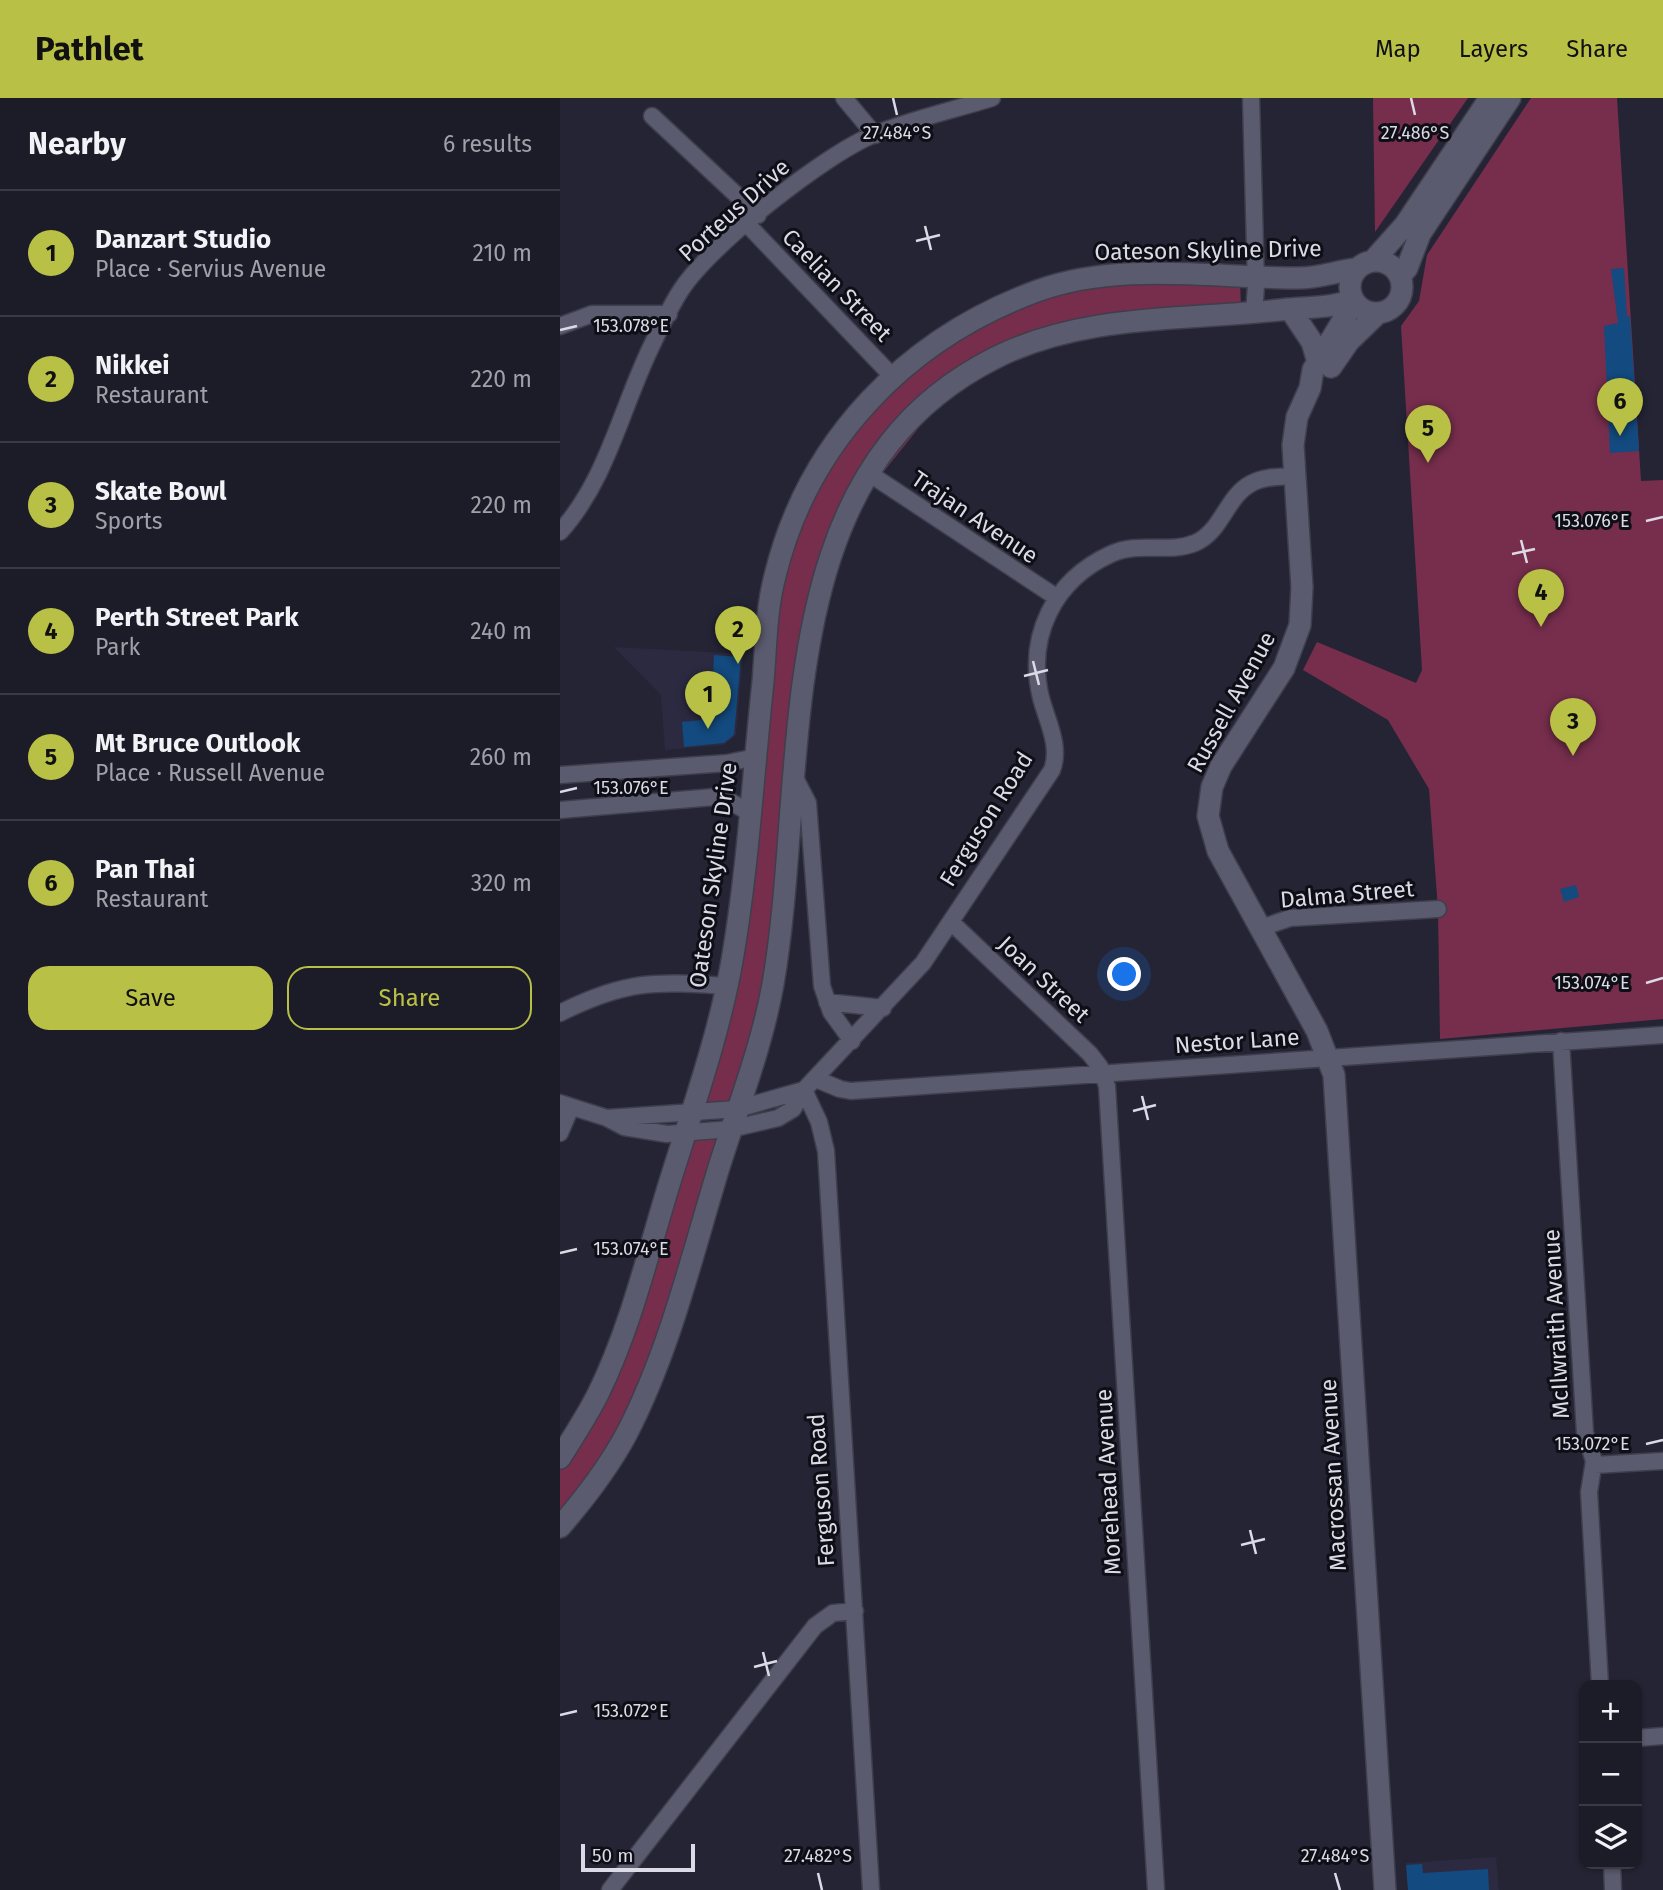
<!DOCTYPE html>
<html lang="en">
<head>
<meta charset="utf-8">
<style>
  body { margin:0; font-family:"Fira Sans",sans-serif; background:#252430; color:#f1f3f6 }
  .controls { position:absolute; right:21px; bottom:21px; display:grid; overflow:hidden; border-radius:14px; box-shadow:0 2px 5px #0004 }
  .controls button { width:63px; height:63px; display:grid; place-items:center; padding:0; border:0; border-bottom:2px solid #3a3945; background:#1c1b28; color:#f1f3f6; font:35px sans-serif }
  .scale { position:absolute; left:21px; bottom:18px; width:114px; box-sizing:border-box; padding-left:7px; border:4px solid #dbdae6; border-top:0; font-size:19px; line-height:24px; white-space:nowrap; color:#dbdae6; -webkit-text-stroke:5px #0e0e16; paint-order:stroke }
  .you { position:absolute; left:565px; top:877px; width:24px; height:24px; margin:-18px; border:5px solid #fff; border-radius:50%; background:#1a73e8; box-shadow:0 0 0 10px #1a73e833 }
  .badge { display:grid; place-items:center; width:46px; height:46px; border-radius:50%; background:#b9c046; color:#111; font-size:23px; font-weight:700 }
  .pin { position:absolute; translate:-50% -58px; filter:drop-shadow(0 2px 4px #0008) }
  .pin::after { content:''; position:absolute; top:37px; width:24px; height:21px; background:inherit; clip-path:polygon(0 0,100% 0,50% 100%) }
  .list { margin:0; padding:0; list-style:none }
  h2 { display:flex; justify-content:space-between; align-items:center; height:91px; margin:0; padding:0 28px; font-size:30px }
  h2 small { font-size:23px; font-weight:400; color:#a0a1a8 }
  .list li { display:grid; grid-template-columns:46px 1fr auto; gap:21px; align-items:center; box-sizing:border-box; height:126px; padding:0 28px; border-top:2px solid #3a3945 }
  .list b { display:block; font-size:26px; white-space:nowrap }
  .list p { margin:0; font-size:23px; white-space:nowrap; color:#a0a1a8 }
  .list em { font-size:23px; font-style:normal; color:#a0a1a8 }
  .actions { display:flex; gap:14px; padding:21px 28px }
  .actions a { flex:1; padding:16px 0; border:2px solid #b9c046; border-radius:21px; text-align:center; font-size:24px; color:#b9c046 }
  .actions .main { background:#b9c046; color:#111 }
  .icon { flex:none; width:38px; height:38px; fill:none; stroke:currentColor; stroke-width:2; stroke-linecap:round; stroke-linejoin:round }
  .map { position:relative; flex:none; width:1103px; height:1792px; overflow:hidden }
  header { display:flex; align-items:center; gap:42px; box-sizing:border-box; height:98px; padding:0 35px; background:#b9c046; color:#111 }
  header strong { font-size:33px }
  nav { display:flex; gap:38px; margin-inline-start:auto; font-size:24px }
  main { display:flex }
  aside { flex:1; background:#1c1b28 }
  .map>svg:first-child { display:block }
  .built { fill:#2c2a41 }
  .green { fill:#762e4c }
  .building { fill:#134a7f }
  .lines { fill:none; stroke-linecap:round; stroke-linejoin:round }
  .street-casing { stroke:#3f3e4c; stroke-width:19 }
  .secondary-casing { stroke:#3f3e4c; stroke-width:24 }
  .street { stroke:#5b5b6f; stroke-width:16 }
  .secondary { stroke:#5b5b6f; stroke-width:21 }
  .ticks { fill:none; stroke:#dbdae6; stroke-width:2.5 }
  .labels { text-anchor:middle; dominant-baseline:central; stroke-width:6; stroke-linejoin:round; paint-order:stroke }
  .street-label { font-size:23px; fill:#dbdae6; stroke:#0e0e16 }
  .ticks-label { font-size:18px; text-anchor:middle; fill:#dbdae6; stroke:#0e0e16; stroke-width:6; stroke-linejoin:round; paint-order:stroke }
</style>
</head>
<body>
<header>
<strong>Pathlet</strong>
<nav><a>Map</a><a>Layers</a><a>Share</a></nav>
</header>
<main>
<aside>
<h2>Nearby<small>6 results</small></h2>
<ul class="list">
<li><span class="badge">1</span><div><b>Danzart Studio</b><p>Place · Servius Avenue</p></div><em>210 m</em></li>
<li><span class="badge">2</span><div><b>Nikkei</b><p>Restaurant</p></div><em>220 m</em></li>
<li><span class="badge">3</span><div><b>Skate Bowl</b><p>Sports</p></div><em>220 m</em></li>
<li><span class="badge">4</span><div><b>Perth Street Park</b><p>Park</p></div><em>240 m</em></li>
<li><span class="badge">5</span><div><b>Mt Bruce Outlook</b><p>Place · Russell Avenue</p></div><em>260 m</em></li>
<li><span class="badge">6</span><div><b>Pan Thai</b><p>Restaurant</p></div><em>320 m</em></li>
</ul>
<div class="actions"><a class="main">Save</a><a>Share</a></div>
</aside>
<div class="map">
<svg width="1103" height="1792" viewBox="0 0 1103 1792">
  <rect width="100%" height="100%" fill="#252435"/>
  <path class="built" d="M54 549 183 556 176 637 164 647 105 652 101 597Z
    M936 1759 939 1792H848L846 1765Z"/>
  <path class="green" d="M813 0H908L815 134Z
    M971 0H1057L1081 383 1103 382V921L880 941 878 811 869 691 828 622 743 572 757 544 856 585 862 572 841 228 859 203 867 157Z
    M680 183 681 208 595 214 405 272 269 442 213 857 175 1003 146 1007 216 490 246 403 320 297 427 221 531 185Z
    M154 1039 157 1046 77 1305 0 1423V1368L8 1354 128 1041Z"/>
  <path class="building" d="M1064 170 1067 219 1070 218 1079 353 1050 355 1044 228 1058 225 1051 171Z
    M154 557 181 559 174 637 164 645 124 649 122 624 141 622 143 600H152Z
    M1016 787 1019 799 1004 804 1000 791Z
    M862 1766 863 1775 928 1771 929 1792H848L846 1767Z"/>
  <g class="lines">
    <g class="street-casing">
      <path id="street" d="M284 0 315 37
        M691 0 696 187 694 216
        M92 18 198 117
        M187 126 333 279
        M0 228 32 216H109
        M310 376 496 499
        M0 434C47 382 61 311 91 249 100 230 110 209 121 192 150 147 265 56 315 36 353 21 393 12 432 0
        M0 677 167 665 196 659
        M235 680 248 705 262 888 271 914 292 943
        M0 712 154 699 166 701 190 715
        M391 824 530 956 540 969 547 988 596 1792
        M701 830 730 820 878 811
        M267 904 323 910
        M0 915C66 882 95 883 166 888
        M1001 943 1025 1335 1034 1363 1029 1394 1040 1587
        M256 981 280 991 291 993 1103 937
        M244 992 259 1024 266 1053 311 1792
        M0 1005 47 1020 64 1029 107 1036 171 1031 218 1020 233 1011 244 992 363 865 492 672C501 648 487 623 481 600 466 538 494 482 551 456 579 443 608 456 635 445 662 434 666 398 692 385 705 378 721 379 734 378
        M47 1020 177 1011 244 992
        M0 1035 11 1009
        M1035 1367 1103 1363
        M1077 1640 1103 1638
        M1052 1766 1053 1792
        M50 1792 255 1528 273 1515 295 1513"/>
    </g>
    <g class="secondary-casing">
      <path id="secondary" d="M790 189a26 26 0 1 1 52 0a26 26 0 1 1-52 0Z
        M813 163 845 127 930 0
        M840 178 847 170 860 136 950 0
        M794 204 753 272 750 290 737 319 733 347 742 489 740 527 724 570 661 668 652 689 648 718 658 753 757 933 774 977 825 1792
        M730 211 752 244 758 264
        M771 269 789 243 818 215
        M0 1360C13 1339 27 1318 38 1296 72 1227 89 1150 112 1077 134 1007 159 936 172 863 188 771 193 677 203 584 206 549 206 512 215 478 248 342 347 241 477 193 559 163 654 180 739 180 759 180 777 173 796 171
        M0 1429C25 1400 49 1369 67 1335 110 1252 132 1157 159 1069 178 1009 202 948 213 886 250 673 203 376 435 260 526 214 630 223 728 211 750 209 771 210 793 202"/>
    </g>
    <use href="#street" class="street"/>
    <use href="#secondary" class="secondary"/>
  </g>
  <path class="ticks" d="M333 0 337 17M851 0 855 17M365 128 371 152M356 143 380 137M0 232 17 228M1086 423 1103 419M961 442 967 465M952 456 975 451M473 563 479 587M464 578 488 572M0 694 17 690M1086 885 1103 880M582 998 588 1022M573 1013 596 1007M0 1155 17 1151M1086 1346 1103 1342M690 1432 696 1456M681 1447 705 1441M203 1554 209 1578M194 1569 217 1563M0 1617 17 1613M258 1775 262 1792M775 1775 780 1792"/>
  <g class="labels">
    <g class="street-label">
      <text transform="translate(174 112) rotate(-42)">Porteus Drive</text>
      <text transform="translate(648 152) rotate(-1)">Oateson Skyline Drive</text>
      <text transform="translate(277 187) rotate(46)">Caelian Street</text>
      <text transform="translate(415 419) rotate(34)">Trajan Avenue</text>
      <text transform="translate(671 604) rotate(-61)">Russell Avenue</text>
      <text transform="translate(426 721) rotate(-58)">Ferguson Road</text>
      <text transform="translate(153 777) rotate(-82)">Oateson Skyline Drive</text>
      <text transform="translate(787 796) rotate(-5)">Dalma Street</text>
      <text transform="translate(484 881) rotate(43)">Joan Street</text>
      <text transform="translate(677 943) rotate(-4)">Nestor Lane</text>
      <text transform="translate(996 1226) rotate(-93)">McIlwraith Avenue</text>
      <text transform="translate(773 1377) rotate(-93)">Macrossan Avenue</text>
      <text transform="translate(548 1384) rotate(-93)">Morehead Avenue</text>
      <text transform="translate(261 1392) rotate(-94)">Ferguson Road</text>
    </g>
  </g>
  <g class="ticks-label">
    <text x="337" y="41">27.484°S</text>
    <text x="855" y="41">27.486°S</text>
    <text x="71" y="234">153.078°E</text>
    <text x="1032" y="429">153.076°E</text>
    <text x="71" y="696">153.076°E</text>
    <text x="1032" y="891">153.074°E</text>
    <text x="71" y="1157">153.074°E</text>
    <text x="1032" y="1352">153.072°E</text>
    <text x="71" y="1619">153.072°E</text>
    <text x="258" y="1764">27.482°S</text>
    <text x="775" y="1764">27.484°S</text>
  </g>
</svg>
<div class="controls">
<button>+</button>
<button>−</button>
<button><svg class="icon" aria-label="layers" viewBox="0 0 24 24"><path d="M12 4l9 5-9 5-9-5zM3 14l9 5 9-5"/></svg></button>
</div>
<div class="scale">50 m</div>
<div class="you"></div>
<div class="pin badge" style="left:148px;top:631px">1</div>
<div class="pin badge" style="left:178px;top:566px">2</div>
<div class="pin badge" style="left:1013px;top:658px">3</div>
<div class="pin badge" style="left:981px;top:529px">4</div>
<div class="pin badge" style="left:868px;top:365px">5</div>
<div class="pin badge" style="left:1060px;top:338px">6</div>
</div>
</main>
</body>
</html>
